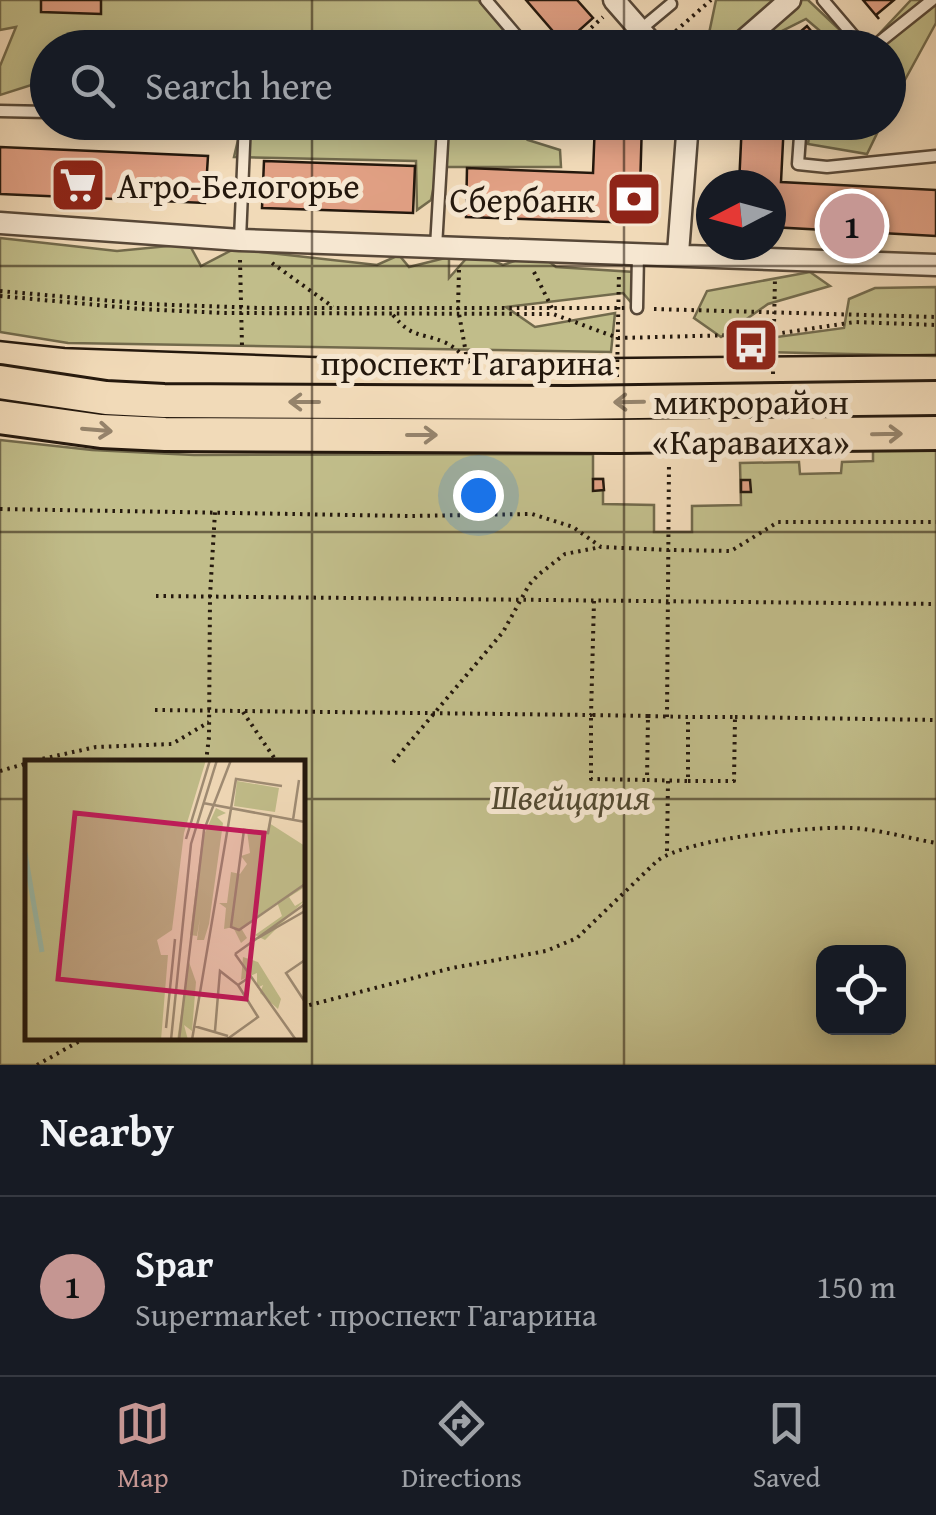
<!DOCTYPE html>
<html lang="en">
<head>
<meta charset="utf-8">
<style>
  body { margin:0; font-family:"Gentium Book Plus",serif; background:#20242c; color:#f1f3f6 }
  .controls { position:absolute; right:30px; bottom:30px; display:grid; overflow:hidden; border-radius:20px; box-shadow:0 5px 25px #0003 }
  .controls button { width:90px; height:90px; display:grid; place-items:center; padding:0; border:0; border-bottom:2px solid #363941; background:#171b24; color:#f1f3f6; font:50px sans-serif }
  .compass { position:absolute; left:696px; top:170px; width:90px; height:90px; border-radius:50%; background:#171b24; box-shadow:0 5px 25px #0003; rotate:264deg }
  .you { position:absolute; left:478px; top:495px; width:35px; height:35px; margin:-25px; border:8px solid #fff; border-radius:50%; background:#1a73e8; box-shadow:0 0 0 15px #1a73e833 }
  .badge { display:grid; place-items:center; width:65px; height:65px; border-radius:50%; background:#c59692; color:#111; font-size:32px; font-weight:700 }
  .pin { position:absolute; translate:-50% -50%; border:5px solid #fff; box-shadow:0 2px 10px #0006 }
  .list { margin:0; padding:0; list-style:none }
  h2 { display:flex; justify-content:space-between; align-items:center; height:130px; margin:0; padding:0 40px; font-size:42px }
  h2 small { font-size:32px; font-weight:400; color:#9ea1a6 }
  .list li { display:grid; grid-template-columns:65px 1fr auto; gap:30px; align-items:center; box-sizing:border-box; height:180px; padding:0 40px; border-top:2px solid #363941 }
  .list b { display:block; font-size:38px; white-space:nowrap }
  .list p { margin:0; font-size:32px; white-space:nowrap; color:#9ea1a6 }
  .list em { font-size:32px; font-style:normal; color:#9ea1a6 }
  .icon { flex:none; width:55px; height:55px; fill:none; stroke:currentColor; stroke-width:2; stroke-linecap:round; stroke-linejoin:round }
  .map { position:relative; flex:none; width:936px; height:1065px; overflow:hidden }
  .search { position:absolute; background:#171b24; box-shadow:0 5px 25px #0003; left:30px; right:30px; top:30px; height:110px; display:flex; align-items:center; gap:25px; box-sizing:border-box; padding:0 35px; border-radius:55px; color:#9ea1a6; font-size:38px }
  .sheet { height:310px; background:#171b24 }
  nav { display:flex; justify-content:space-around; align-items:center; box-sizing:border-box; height:140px; border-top:2px solid #363941; background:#171b24; font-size:28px; color:#9ea1a6 }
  nav a { display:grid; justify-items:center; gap:5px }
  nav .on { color:#c59692 }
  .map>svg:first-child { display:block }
  .green { fill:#c1bd8a; stroke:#726a4c; stroke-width:2.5; fill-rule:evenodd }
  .building { fill:#e1a084; stroke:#24180d; stroke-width:2.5 }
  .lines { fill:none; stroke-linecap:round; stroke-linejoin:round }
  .lane-casing { stroke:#574838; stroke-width:15 }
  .street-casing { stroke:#574838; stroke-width:25 }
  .primary-casing { stroke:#24180d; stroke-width:38 }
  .path { stroke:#24180d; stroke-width:4; stroke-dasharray:2.5 5; stroke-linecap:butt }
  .lane { stroke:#f6e7d1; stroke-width:10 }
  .street { stroke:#f6e7d1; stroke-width:20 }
  .primary { stroke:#f1dab8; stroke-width:32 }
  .tram { stroke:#24180d; stroke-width:2.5 }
  .oneway { stroke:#95836b }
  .grid { fill:none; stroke:#24180d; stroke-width:2.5; stroke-opacity:0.55 }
  .labels { text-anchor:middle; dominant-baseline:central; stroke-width:10; stroke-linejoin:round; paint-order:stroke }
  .poi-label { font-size:35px; fill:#24180d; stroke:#f6e7d1; text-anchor:start }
  .street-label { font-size:35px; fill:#24180d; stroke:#f6e7d1 }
  .park-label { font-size:35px; font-style:italic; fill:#534a32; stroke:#f6e7d1 }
  .inset-river { fill:none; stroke:#9cbba9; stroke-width:5 }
  .inset-road { fill:none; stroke:#9f8c74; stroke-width:2.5 }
  .view { fill:#c2185b; fill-opacity:0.15; stroke:#c2185b; stroke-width:5 }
  .inset-edge { fill:none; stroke:#24180d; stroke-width:5 }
</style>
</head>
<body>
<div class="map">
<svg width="936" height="1065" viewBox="0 0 936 1065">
  <rect width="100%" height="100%" fill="#f1dab8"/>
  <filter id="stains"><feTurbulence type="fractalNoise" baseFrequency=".002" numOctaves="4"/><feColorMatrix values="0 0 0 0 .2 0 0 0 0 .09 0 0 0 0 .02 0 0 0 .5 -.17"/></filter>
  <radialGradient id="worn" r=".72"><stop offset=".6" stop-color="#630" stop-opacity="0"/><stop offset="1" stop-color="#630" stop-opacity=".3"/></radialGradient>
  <path class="green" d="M0 0H478L520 47 48 48 47 80 0 95V66L16 27 0 30Z
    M716 0H808L841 31 833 42 806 19 756 44 707 43Z
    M911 0H936V23L889 109 888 48H866Z
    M539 122 528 140 560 150 561 167H438L431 200 417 210 416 161 234 157 242 123Z
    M811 123V122L882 123 867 154 808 144Z
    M0 238 117 251 189 244 201 266 234 249 377 265 399 255 409 267 449 257V278L472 252 503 265 538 253 556 267 634 272 635 307 623 293 506 307 535 327 615 313 611 352 68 343 0 332Z
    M810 272 830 286 768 304 721 337 694 318 707 291Z
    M936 287V356L764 352 762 339 844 328 849 299 875 288Z
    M0 440 92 450 194 455 593 454V479H603V504L654 505V532H692V506L741 505 740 463 799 462 800 474 841 473 842 462 873 461V449L936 448V1065H0ZM28 762H302V1038H28ZM824 952H898V1028H824Z"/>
  <path class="building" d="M41 0H101V14L41 12Z
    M526 0H577L593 18 564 44Z
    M863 0H894L876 15 879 19Z
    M807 26 825 48H781Z
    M595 122H642L639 223 466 217 467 168 593 173Z
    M742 122H784L781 182 936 190V236L771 227V185H739Z
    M0 147 208 156 205 203 0 194Z
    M264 161 415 166 413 213 262 208Z
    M593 479H603L604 490 593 491Z
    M741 480H750L751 492H741Z"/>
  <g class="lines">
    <g class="lane-casing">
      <path id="lane" d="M486 0 527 48
        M823 0 864 48
        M641 29 671 4
        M872 48 932 0
        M0 111 48 112
        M325 122 543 129 548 122
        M801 122 798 164 827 167 936 156
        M240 239 245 122
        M436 247 443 127
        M637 308 638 254"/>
    </g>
    <g class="street-casing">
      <path id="street" d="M614 0 656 48
        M735 48 790 0
        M0 223 240 240 936 265
        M678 253 688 122"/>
    </g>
    <g class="primary-casing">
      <path id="primary" d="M0 382 106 398 164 401 568 403 936 398
        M0 417 101 431 165 434 618 436 936 433"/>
    </g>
    <path class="path" d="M670 36 711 0
      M569 48 603 17
      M240 260 242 346
      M272 263 333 307
      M459 270 458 308 467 359
      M534 272 552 308
      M0 291 147 304 259 308H625
      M0 296 140 309 223 313 553 314 618 338 775 334 855 322 936 325
      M654 309 936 317
      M393 315C412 338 419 332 444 342 459 348 470 364 479 377
      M773 374 775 278
      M617 377 619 272
      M0 509 410 516 532 514 573 527 601 547 669 550 731 551 778 522H936
      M156 596 936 604
      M155 710 591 715 594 601
      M243 712 277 762
      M648 716 688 717V781L647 780Z
      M667 717 669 462
      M735 717 936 720
      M28 762 96 747 172 744 209 722
      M206 762 209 737 210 596 215 512
      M393 762 503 632 529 585 538 575 565 554 601 547
      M0 771 28 763
      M645 780 591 779V715L648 716
      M688 781H734L735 717H690
      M667 851 668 781
      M302 1007 452 968 546 951 577 938 657 861C687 838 812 826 853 828 881 830 908 838 936 843
      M37 1065 85 1038"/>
    <use href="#lane" class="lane"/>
    <use href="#street" class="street"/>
    <use href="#primary" class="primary"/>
    <path class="tram" d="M0 341 65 348 399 360 936 355"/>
  </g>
  <defs><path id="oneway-shaft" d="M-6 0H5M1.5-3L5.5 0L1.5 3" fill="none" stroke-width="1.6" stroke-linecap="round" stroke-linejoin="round" transform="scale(2.5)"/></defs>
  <g class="oneway">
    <use href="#oneway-shaft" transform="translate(304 402) rotate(-180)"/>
    <use href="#oneway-shaft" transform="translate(629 402) rotate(179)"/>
    <use href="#oneway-shaft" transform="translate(97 430) rotate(5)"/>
    <use href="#oneway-shaft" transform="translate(887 434) rotate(-1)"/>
    <use href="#oneway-shaft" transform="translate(422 435)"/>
  </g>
  <path class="grid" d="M312 0V48M624 0V48M312 122V1065M624 122V1065M0 266H936M0 532H936M0 799H28M302 799H936"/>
  <defs>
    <g id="supermarket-square" transform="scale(2.875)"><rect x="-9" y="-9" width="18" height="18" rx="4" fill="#8f2418" stroke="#f6e7d1"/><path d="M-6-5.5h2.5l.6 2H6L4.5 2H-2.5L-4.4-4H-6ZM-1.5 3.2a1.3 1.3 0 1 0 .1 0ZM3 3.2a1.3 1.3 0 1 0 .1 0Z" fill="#fff"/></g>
    <g id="bank-square" transform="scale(2.875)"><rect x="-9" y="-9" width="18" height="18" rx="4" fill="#8f2418" stroke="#f6e7d1"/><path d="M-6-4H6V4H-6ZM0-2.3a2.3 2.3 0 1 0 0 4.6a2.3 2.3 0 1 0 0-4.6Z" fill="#fff"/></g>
    <g id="bus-square" transform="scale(2.875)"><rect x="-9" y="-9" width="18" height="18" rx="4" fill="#8f2418" stroke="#f6e7d1"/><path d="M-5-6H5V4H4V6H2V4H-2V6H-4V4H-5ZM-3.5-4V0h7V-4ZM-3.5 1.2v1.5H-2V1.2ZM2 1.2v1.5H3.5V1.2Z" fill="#fff"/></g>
  </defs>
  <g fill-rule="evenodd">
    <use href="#supermarket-square" x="78" y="185"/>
    <use href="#bank-square" x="634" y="199"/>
    <use href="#bus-square" x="751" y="345"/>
  </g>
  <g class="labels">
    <g class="poi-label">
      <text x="117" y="185">Агро-Белогорье</text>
      <text x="595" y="199" text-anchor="end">Сбербанк</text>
      <text x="751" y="401" text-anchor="middle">микрорайон<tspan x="751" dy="40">«Караваиха»</tspan></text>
    </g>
    <g class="street-label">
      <text x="467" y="362">проспект Гагарина</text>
    </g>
    <g class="park-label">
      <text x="571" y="796">Швейцария</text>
    </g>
  </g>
  <g transform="translate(25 760)">
    <rect width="280" height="280" fill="#f1dab8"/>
    <path d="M0 0H181L159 73 147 170 132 180 136 195H143L136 280H0ZM212 21 254 28 250 52 209 46ZM191 48 201 53 192 57 198 63 184 164 179 180H172L175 158 172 176 165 175 177 79ZM244 63 280 86V127L264 137 270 146 280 140 240 180 230 175 257 156 252 142 216 168 222 178 216 183 208 167 199 169 201 148 194 143H202L206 112 215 114 222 104 216 96 225 93 222 71 242 72ZM218 197 233 202 256 239 253 249 235 233 238 225 232 228V213L216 220ZM164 202 171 222 167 271 159 265 163 280H152Z" fill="#c1bd8a"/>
    <path class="inset-river" d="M0 93 17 192"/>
    <path class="inset-road" d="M178 43 280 62M246 56 243 73 219 70 206 167 214 170 280 124M268 60 274 20M161 79 185 0M233 178 280 151M210 194 271 280M210 194 280 144M280 200 261 213 280 242M169 266 203 276M141 268 150 179M190 271 195 211 213 225M146 280 166 84 192 0M154 280 179 70 206 0M167 280 211 19 257 26M201 280 233 257 213 225 226 216"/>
    <path class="view" d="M50 53 239 73 221 239 33 219Z"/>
    <rect width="280" height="280" class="inset-edge"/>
  </g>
  <rect width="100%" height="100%" filter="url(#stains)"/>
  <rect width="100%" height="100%" fill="url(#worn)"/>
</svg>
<div class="controls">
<button><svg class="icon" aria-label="locate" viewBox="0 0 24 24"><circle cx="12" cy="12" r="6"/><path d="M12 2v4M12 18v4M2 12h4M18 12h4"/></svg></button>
</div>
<svg class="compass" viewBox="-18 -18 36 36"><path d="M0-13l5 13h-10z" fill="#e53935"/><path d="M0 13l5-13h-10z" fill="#9ea1a6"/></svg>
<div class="you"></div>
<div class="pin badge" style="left:852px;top:226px">1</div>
<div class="search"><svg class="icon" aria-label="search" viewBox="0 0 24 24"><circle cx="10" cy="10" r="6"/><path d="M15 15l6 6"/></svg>Search here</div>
</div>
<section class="sheet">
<h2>Nearby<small></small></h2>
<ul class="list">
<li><span class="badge">1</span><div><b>Spar</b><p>Supermarket · проспект Гагарина</p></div><em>150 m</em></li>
</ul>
</section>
<nav>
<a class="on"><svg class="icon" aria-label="map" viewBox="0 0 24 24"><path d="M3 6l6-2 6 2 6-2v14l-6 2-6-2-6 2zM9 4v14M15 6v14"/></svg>Map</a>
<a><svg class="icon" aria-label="directions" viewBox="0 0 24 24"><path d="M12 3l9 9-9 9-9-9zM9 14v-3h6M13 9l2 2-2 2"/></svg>Directions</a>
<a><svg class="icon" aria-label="saved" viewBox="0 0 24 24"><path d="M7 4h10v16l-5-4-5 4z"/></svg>Saved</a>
</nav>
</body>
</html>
